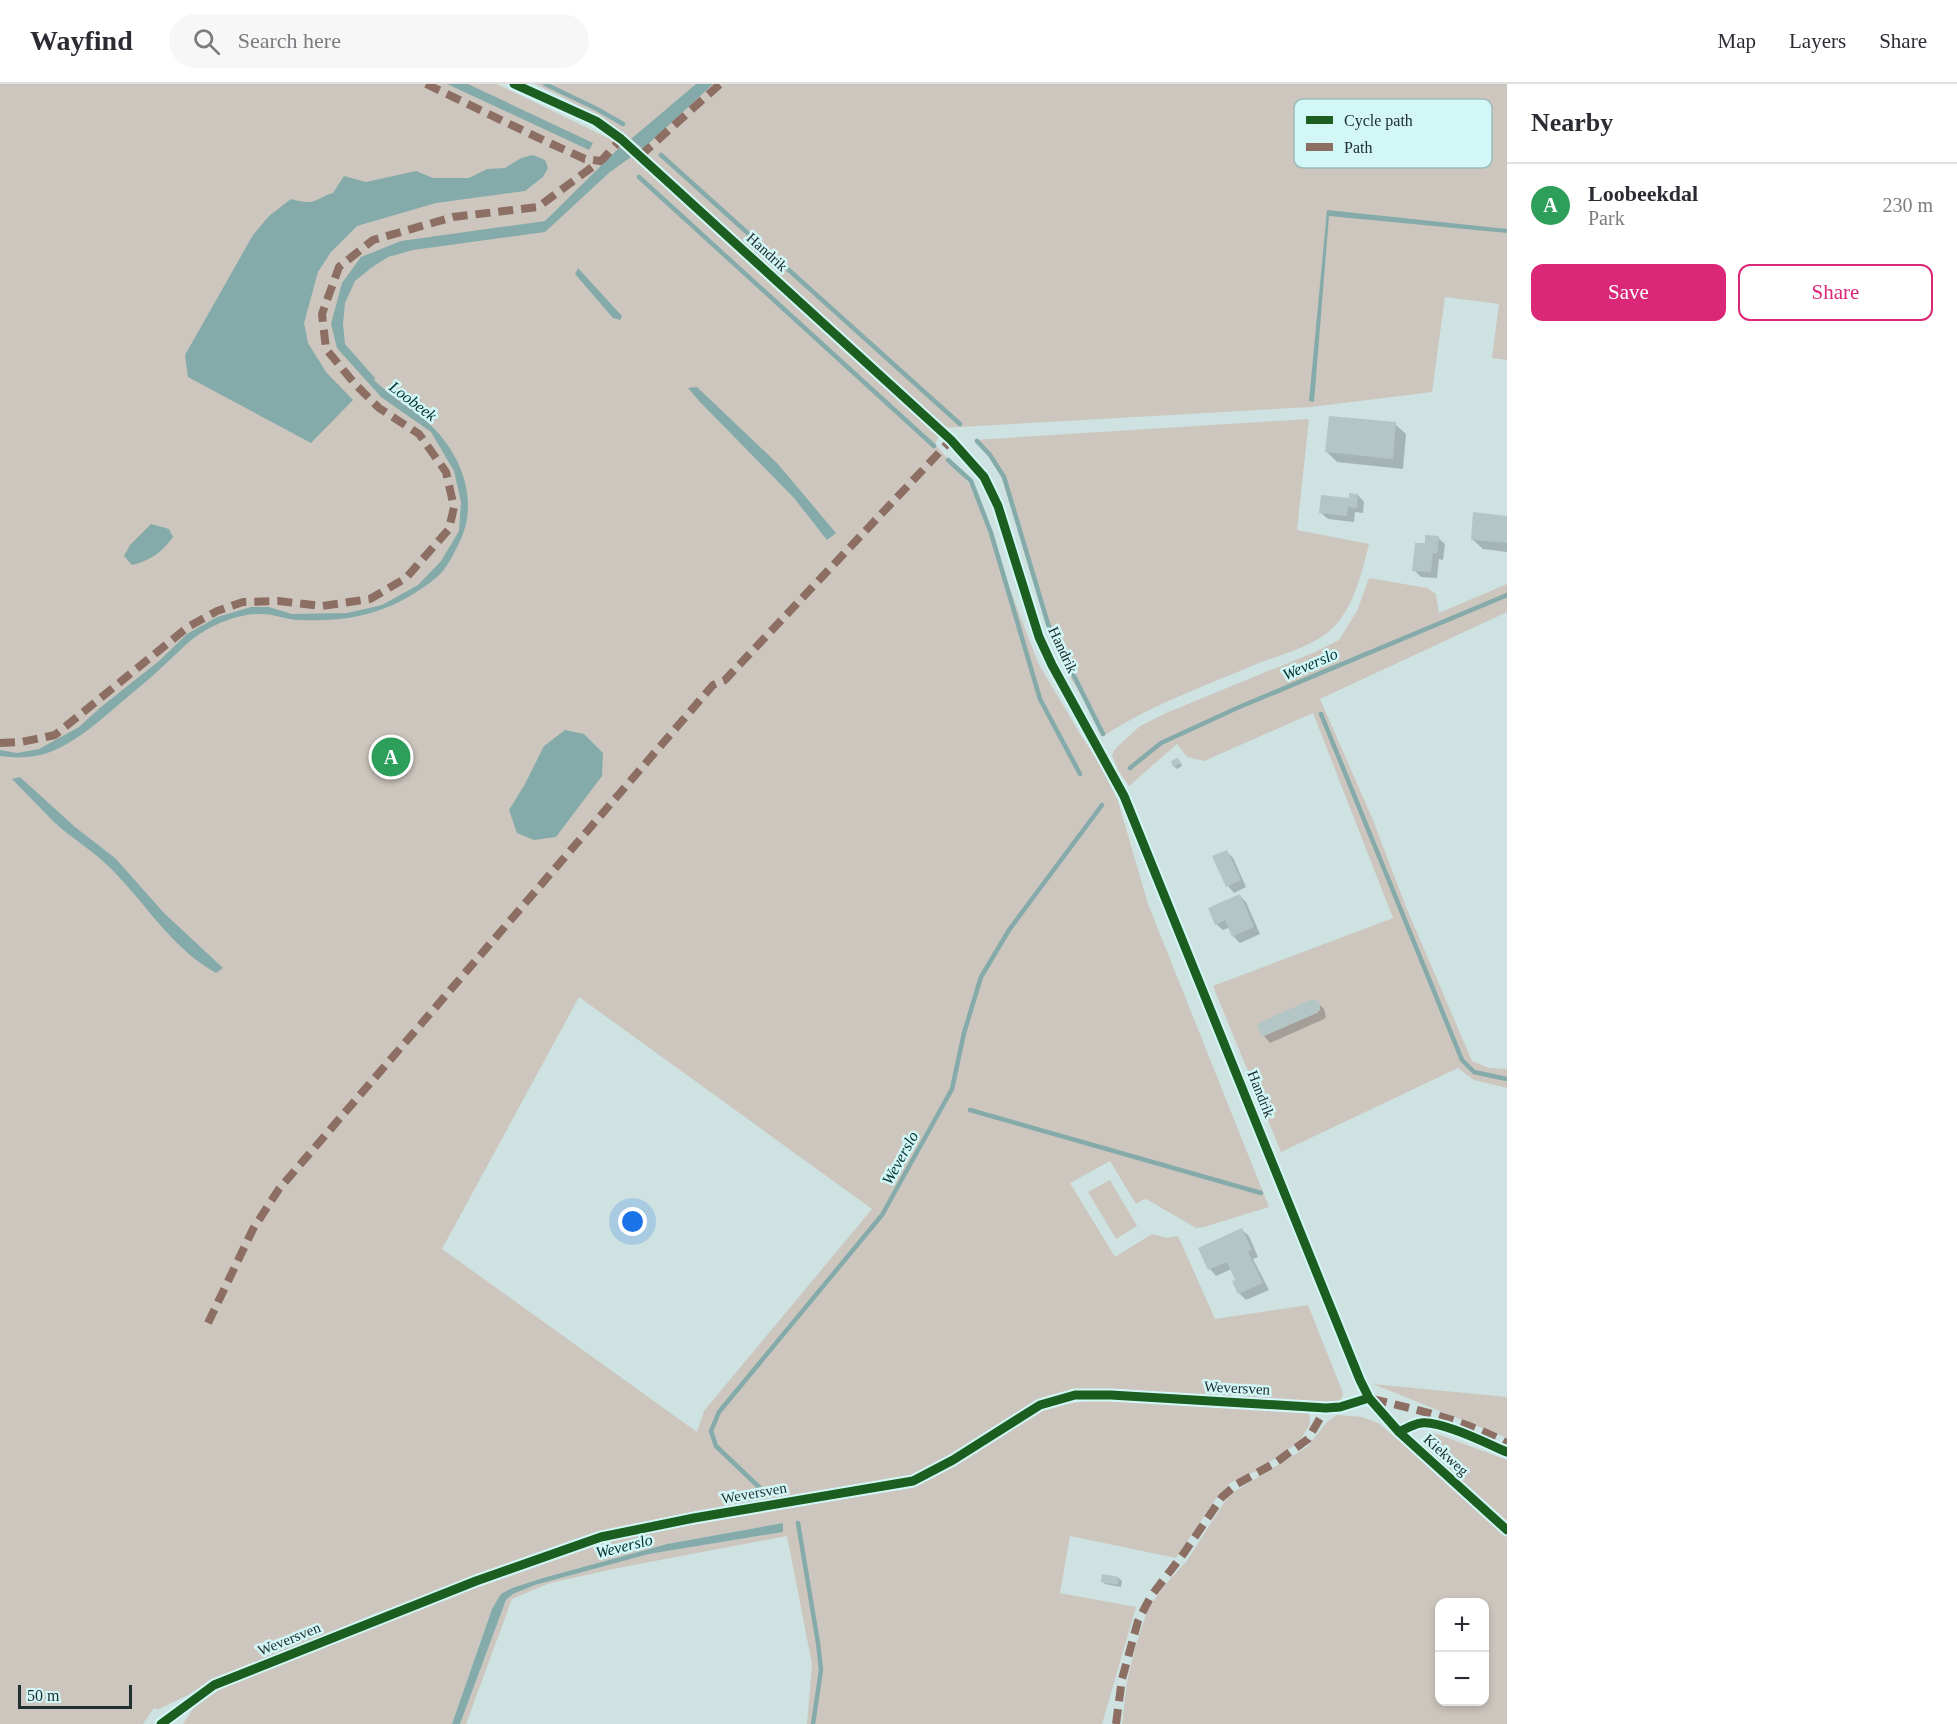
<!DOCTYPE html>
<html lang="en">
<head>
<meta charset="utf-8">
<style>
  body { margin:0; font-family:Georgia,serif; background:#f7f7f7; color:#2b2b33 }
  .controls { position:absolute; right:18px; bottom:18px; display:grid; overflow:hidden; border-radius:12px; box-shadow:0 3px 9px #0003 }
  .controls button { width:54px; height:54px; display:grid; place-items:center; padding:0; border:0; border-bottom:2px solid #e1e1e2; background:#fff; color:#2b2b33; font:30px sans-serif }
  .scale { position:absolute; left:18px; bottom:15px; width:114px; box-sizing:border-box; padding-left:6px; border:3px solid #212f2f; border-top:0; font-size:16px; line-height:21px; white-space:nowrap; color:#212f2f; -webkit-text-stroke:4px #d2f7f6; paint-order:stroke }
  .you { position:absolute; left:633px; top:1138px; width:21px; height:21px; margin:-15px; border:4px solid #fff; border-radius:50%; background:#1a73e8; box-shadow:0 0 0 9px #1a73e833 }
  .badge { display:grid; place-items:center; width:39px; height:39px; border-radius:50%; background:#db2777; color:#fff; font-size:20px; font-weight:700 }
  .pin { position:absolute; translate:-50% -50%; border:3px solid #fff; box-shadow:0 2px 6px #0006 }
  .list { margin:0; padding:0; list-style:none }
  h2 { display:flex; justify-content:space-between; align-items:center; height:78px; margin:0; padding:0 24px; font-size:26px }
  h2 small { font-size:20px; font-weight:400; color:#7c7c81 }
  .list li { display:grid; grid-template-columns:39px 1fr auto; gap:18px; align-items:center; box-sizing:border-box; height:84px; padding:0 24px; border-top:2px solid #e1e1e2 }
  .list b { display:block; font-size:22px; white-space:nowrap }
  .list p { margin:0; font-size:20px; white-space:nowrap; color:#7c7c81 }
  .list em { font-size:20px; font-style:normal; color:#7c7c81 }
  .actions { display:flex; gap:12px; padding:18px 24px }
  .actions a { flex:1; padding:14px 0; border:2px solid #db2777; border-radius:12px; text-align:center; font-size:21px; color:#db2777 }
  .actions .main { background:#db2777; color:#fff }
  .icon { flex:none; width:33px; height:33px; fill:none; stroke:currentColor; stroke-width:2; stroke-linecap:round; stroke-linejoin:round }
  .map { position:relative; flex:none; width:1507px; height:1640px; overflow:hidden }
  header { display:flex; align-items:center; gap:36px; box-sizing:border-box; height:84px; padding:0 30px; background:#fff; border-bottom:2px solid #e1e1e2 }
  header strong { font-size:28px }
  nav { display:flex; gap:33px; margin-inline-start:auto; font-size:21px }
  .search { width:420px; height:54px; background:#f7f7f7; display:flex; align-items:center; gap:15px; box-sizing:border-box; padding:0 21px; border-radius:33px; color:#7c7c81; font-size:22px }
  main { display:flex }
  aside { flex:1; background:#fff }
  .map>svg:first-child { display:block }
  .green { fill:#cdc6be; fill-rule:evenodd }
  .water { fill:#84abaa }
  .shadow { fill:#0003 }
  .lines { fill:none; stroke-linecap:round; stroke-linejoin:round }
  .stream { stroke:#84abaa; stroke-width:4.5 }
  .building { fill:#b3c5c4 }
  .minor { stroke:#f8fbfa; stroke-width:12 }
  .quiet { stroke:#8d6e63; stroke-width:8; stroke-dasharray:15 8; stroke-linecap:butt }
  .cycleway-casing { stroke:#d2f7f6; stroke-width:13 }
  .cycleway { stroke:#1b5e20; stroke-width:9 }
  .labels { text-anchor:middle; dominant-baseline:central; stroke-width:5; stroke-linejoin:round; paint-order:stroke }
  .street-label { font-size:15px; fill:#212f2f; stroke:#d2f7f6 }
  .water-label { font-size:16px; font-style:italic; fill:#003130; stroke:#d2f7f6 }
  .key { fill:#d2f7f6; stroke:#9dbbba; stroke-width:1.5 }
  .key-label { font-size:16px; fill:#212f2f }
</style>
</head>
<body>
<header>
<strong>Wayfind</strong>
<div class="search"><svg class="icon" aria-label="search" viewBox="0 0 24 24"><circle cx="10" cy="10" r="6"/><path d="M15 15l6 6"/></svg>Search here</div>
<nav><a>Map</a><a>Layers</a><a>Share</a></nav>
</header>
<main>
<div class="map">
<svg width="1507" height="1640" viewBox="0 0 1507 1640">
  <rect width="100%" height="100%" fill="#cde2e1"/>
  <path class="green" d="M0 0H497L608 54 615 47C591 26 564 14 535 0H1507V276L1492 274 1499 220 1445 213 1432 308 1311 323 943 344 935 360 978 410 988 447 1038 579 1082 653 1100 680 1118 717 1148 820 1269 1123 1204 1143 1196 1144 1148 1116 1144 1115 1136 1120 1110 1077 1070 1099 1115 1173 1152 1150 1167 1154 1178 1152 1215 1235 1308 1221 1343 1309 1341 1317 1331 1318 1234 1316 1144 1309 1035 1318 954 1370 909 1393 686 1431 412 1517 376 1529 233 1589 159 1625 154 1624 143 1640H0ZM579 913 872 1125 704 1327 697 1348 442 1165Z
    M1309 335 1297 446 1369 460C1362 488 1354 523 1333 544 1314 562 1283 570 1259 579 1207 601 1153 620 1105 651L1069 591 1044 525 1032 483 1001 391 983 364 974 356Z
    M1369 494 1427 504 1436 510 1439 529 1507 500V528L1320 615 1373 736 1406 823 1472 977 1489 984 1507 985V1004L1474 996 1458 984 1281 1068 1213 902 1393 834 1313 629 1204 677 1187 673 1177 660 1129 702 1118 686 1112 671 1116 664 1140 642 1166 629 1315 568 1339 556 1357 527Z
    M1110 1096 1137 1142 1116 1155 1088 1108Z
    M1373 1300 1507 1313V1354Z
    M1107 1315 1309 1329 1310 1340 1298 1359 1256 1387 1230 1399 1217 1413 1176 1474 1070 1452 1060 1509 1136 1523 1102 1640H807L812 1580 787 1452 618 1484 550 1499 512 1515 466 1640H460L506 1516 513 1510 535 1501 649 1470 783 1448V1439L667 1460 543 1494 512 1504 492 1525 452 1640H183L198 1617 228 1601 510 1489 607 1458 696 1437 907 1403 1030 1330 1062 1320Z
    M1337 1331 1362 1333 1378 1339 1417 1371 1507 1453V1640H1122L1127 1597 1136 1561 1148 1525 1163 1503 1186 1478 1229 1411 1307 1363 1327 1338ZM1440 1518H1484V1618H1440Z
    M1430 1349 1440 1351 1507 1376V1437L1420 1360Z"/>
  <path class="water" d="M447 0H468L593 59 589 66Z
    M696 0H713L643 65 631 55Z
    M620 63 631 73 610 88 545 148 413 166 388 173 371 184 355 197 345 219 343 240 345 260 375 294 374 296C388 310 404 320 420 332 458 361 482 414 459 459 454 469 450 478 443 487 436 495 427 501 418 507 380 532 343 538 297 536 285 535 274 530 262 530 243 529 222 537 206 546 188 556 176 571 161 584 151 594 140 602 130 611 106 631 72 664 40 671 27 674 14 674 0 672V666L17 669 39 665 79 643 101 623 159 577 187 550 217 533 251 523H269L292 530 347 529 382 521 418 501 441 477 459 447 461 418 454 387 431 348 381 313 337 264 331 240 342 199 361 173 401 157 545 137Z
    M533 71 545 76 548 84 543 93 525 107 436 119 357 142 331 168 318 188 304 239 308 259 326 288 353 316 311 359 188 293 185 271 253 151 269 132 291 115C296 116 302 118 308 118 317 118 324 111 333 109L344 92 366 98 416 87 433 94H469L487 85 505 84 521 74Z
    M1327 126 1507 145V149L1329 132 1314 318 1309 317Z
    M578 184 622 232 620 236 613 234 575 190Z
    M697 303 777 379 836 449 827 456 794 414 700 318 688 304Z
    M151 440 169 445 173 453C162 468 150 477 132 481L124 472 130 461Z
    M565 646 584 650 603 669 602 692 556 753 534 756 517 749 509 726 525 700 544 662Z
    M20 693 75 743 115 774 164 829 223 884 216 889C169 863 143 814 105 779 89 764 70 753 54 738 40 724 26 709 12 695Z
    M783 1439V1448L649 1470 535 1501 513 1510 506 1516 460 1640H452L492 1525 501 1510 512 1504 543 1494 667 1460Z"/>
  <path class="shadow" d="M1395 340 1406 350 1403 385 1337 378 1327 368Z
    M1358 411 1364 418 1363 429 1355 428 1354 438 1328 435 1321 429Z
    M1475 430 1507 433V468L1483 465 1472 455Z
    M1438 454 1445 460 1443 476 1439 475 1437 494 1421 493 1414 486 1426 461Z
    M1181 679 1182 682 1177 685 1174 682Z
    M1226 767 1233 774 1246 803 1234 809 1228 802 1214 773Z
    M1239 811 1246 818 1260 850 1240 859 1234 853 1230 843 1223 846 1216 840Z
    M1317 918 1324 925 1326 933 1324 935 1270 959 1264 952 1258 941Z
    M1242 1146 1249 1152 1258 1173 1253 1175 1269 1206 1246 1216 1239 1209 1237 1196 1232 1185 1216 1192 1210 1185Z
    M1119 1494 1122 1497 1121 1503 1105 1500 1102 1497Z"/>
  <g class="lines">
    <path class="stream" d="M545 0 597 25 623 40
      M661 71 960 340
      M639 93 934 362
      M977 357 990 371 1004 393 1048 540 1103 650
      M948 376 971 397 991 449 1040 615 1080 690
      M1321 630 1462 976 1474 988 1507 995
      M1130 684 1161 659 1237 624 1507 511
      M970 1026 1261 1109
      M760 1404 716 1362 711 1347 719 1328 882 1131 952 1005 964 949 981 893 1009 846 1102 721
      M798 1439 818 1559 821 1586 813 1640"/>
  </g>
  <path class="building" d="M1329 332 1396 338 1393 375 1325 368Z
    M1349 409 1358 410 1357 424 1348 423 1347 432 1319 429 1321 411 1349 414Z
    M1473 428 1507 432V459L1471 456Z
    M1425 451 1439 452 1437 470 1433 469 1431 488 1412 487 1415 459H1425Z
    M1178 674 1181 679 1173 683 1171 677Z
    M1227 766 1241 796 1226 803 1212 772Z
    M1240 810 1254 843 1232 853 1225 836 1215 841 1208 824Z
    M1312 915 1318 917 1320 919V926L1317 929 1262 953 1257 940Z
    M1242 1144 1252 1166 1248 1168 1263 1199 1238 1210 1232 1197 1235 1196 1227 1178 1208 1186 1198 1164Z
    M1102 1490 1119 1493 1118 1501 1101 1498Z"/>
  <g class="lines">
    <path class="minor" d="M514 0 596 37 621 55 951 356 984 393 998 422 1039 553 1052 581 1124 712 1360 1296 1369 1314 1399 1348 1507 1446
      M1399 1348C1406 1345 1413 1340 1421 1339 1440 1336 1488 1360 1507 1368
      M161 1640 214 1601 476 1497 601 1453 694 1434 913 1397 953 1376 1040 1321 1075 1311H1111L1326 1324 1340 1323 1369 1314"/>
    <path class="quiet" d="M426 0 545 57 585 75 600 77
      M640 72 720 0
      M0 659 21 658 55 651 188 543 217 527 243 518 278 517 322 522 370 515 406 494 449 445 454 423 446 388 419 350 379 324 355 300 326 265 322 230 339 183 373 156 453 133 538 123 603 75 621 55
      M208 1239 253 1145 279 1105 713 601 725 596 951 356
      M1372 1315C1419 1326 1464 1336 1507 1359
      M1116 1640 1122 1595 1138 1537 1151 1512 1184 1469 1222 1413 1237 1400 1275 1379 1308 1355 1326 1324"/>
    <g class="cycleway-casing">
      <path id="cycleway" d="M514 0 596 37 621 55 951 356 984 393 998 422 1039 553 1052 581 1124 712 1360 1296 1369 1314 1399 1348 1507 1446
        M1399 1348C1406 1345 1413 1340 1421 1339 1440 1336 1488 1360 1507 1368
        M161 1640 214 1601 476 1497 601 1453 694 1434 913 1397 953 1376 1040 1321 1075 1311H1111L1326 1324 1340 1323 1369 1314"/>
    </g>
    <use href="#cycleway" class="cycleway"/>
  </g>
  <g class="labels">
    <g class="street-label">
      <text transform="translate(767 168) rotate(42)">Handrik</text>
      <text transform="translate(1063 566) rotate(65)">Handrik</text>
      <text transform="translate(1261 1010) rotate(68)">Handrik</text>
      <text transform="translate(1237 1304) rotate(3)">Weversven</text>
      <text transform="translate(1446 1371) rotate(42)">Kiekweg</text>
      <text transform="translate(754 1409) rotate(-10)">Weversven</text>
      <text transform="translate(289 1555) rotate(-22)">Weversven</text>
    </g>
    <g class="water-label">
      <text transform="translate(413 317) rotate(37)">Loobeek</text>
      <text transform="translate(1310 580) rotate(-23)">Weverslo</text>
      <text transform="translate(900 1074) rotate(-61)">Weverslo</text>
      <text transform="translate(624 1462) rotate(-14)">Weverslo</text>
    </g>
  </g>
  <rect x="1294" y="15" width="198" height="69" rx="9" class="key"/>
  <rect x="1306" y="32" width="27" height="8" fill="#1b5e20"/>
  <rect x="1306" y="59" width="27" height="8" fill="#8d6e63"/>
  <g class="key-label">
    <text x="1344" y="42">Cycle path</text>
    <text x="1344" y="69">Path</text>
  </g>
</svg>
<div class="controls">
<button>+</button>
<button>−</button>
</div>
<div class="scale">50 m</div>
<div class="you"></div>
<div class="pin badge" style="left:391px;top:673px;background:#2e9e5b">A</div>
</div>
<aside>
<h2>Nearby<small></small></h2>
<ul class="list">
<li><span class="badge" style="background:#2e9e5b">A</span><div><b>Loobeekdal</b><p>Park</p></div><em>230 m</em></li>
</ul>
<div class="actions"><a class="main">Save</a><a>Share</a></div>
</aside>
</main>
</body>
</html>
